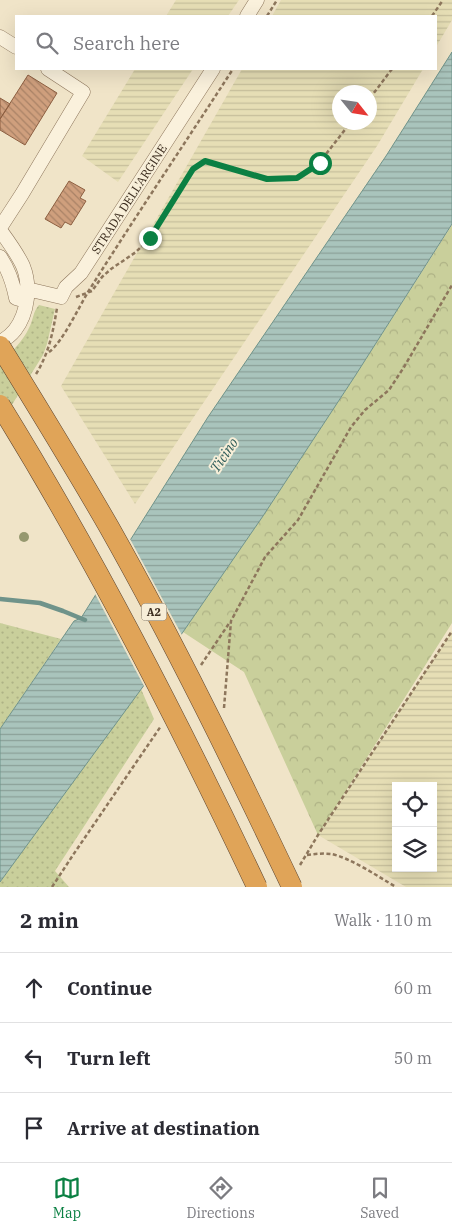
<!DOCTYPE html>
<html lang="en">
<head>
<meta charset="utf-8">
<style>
  body { margin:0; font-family:"IBM Plex Serif",serif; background:#f2f2f3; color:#2b2b33 }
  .controls { position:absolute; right:15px; bottom:15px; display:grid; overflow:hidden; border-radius:0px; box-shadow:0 5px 20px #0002 }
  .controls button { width:45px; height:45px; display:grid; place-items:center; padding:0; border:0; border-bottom:1px solid #e1e1e2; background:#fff; color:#2b2b33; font:25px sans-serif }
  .compass { position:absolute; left:332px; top:85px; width:45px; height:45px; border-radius:50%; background:#fff; box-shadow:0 5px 20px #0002; rotate:120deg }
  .stop { position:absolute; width:15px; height:15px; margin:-11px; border:4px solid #0b8043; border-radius:50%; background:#fff }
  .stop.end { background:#0b8043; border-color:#fff; box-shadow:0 1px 5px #0008 }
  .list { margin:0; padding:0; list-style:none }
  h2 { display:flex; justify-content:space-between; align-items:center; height:65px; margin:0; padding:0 20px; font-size:21px }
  h2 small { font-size:16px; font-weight:400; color:#7c7c81 }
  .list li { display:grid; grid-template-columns:32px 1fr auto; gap:15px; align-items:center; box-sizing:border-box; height:70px; padding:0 20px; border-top:1px solid #e1e1e2 }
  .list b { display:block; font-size:19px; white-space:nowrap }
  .list em { font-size:16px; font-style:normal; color:#7c7c81 }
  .icon { flex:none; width:28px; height:28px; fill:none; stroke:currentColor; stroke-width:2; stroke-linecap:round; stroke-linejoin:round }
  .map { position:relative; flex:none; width:452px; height:887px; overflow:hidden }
  .search { position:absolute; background:#fff; box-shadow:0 5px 20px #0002; left:15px; right:15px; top:15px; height:55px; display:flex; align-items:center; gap:12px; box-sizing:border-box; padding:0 18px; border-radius:0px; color:#7c7c81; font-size:19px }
  .sheet { height:275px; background:#fff }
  nav { display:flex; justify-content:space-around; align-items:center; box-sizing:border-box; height:70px; border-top:1px solid #e1e1e2; background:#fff; font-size:14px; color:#7c7c81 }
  nav a { display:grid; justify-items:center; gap:2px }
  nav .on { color:#0b8043 }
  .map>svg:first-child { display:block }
  .farmland { fill:url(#farmland-rules); fill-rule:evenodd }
  .grass { fill:url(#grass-dots) }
  .forest { fill:url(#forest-crowns) }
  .water { fill:url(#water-rules); stroke:#6f938a }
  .pier { fill:#f0e4c8 }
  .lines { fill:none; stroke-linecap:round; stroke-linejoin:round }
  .stream { stroke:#6f938a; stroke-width:4.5 }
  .building { fill:url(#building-back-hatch); stroke:#8d5f41 }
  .minor-casing { stroke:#8d765c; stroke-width:15 }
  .path { stroke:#8d765c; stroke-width:2.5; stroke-dasharray:4 2.5; stroke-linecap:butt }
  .minor { stroke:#faf1dc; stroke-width:14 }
  .highway-bridge-casing { stroke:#5b4430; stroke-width:21; stroke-linecap:butt }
  .highway-bridge { stroke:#e0a458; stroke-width:20 }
  .tree { fill:#96986f }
  .route { stroke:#0b8043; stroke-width:6 }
  .labels { text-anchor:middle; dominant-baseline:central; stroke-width:4; stroke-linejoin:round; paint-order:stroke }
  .shield { fill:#f7eed8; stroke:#756857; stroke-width:1 }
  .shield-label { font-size:11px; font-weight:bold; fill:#3d2e20 }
  .street-label { font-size:12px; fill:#3d2e20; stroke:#f7eed8 }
  .water-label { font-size:14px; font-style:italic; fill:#2f5d5a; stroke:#f7eed8 }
</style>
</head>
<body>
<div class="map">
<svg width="452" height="887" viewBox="0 0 452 887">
  <defs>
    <pattern id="farmland-rules" width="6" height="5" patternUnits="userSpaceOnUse" patternTransform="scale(1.25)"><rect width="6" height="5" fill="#e6deb5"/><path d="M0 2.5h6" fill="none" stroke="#c6bf9b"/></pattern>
    <pattern id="grass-dots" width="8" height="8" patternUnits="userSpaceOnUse" patternTransform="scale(1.25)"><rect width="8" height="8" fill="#c9cf9b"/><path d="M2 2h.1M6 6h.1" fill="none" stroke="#aeb285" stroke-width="1.8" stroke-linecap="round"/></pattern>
    <pattern id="forest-crowns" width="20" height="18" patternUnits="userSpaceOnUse" patternTransform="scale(1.25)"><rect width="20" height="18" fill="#c9cf9b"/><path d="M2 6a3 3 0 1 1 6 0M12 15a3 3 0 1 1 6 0" fill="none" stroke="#aeb285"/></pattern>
    <pattern id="water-rules" width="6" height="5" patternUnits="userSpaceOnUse" patternTransform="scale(1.25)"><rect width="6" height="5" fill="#a9c4bc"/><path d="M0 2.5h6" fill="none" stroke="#8ba098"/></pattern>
    <pattern id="building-back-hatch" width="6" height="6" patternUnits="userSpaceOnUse" patternTransform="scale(1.25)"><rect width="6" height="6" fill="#cf9f7d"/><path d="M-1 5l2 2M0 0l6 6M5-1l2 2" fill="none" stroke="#a98266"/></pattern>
  </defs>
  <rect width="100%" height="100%" fill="#f0e4c8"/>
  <path class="farmland" d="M176 0H239L228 16H166Z
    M281 0H452V20L436 47V16H272Z
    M135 69H193L118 182 82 156Z
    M242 69H423L377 146 135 504 61 386ZM340 92H370V122H340Z
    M452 631V887H406L318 835ZM396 786H433V868H396Z"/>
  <path class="grass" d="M39 305 55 309 47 344 43 355 0 424V362L3 361C13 350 23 341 29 328 33 321 33 311 39 305Z
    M0 623 61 639 0 729Z
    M141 689 154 719 55 871 69 887H0V882Z"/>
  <path class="forest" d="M452 225V623L318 835 244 672 183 632 263 516 355 376Z"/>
  <path class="water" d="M452 52V224L355 376 263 516 183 632 0 882V729L74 621 81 618 208 417 386 156Z"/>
  <path class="pier" d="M129 537 183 637 145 688 94 592Z"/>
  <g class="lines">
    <path class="stream" d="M0 599 40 603 63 611 85 620"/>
  </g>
  <path class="building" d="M28 75 57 93 25 145 0 130V119Z
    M0 98 10 104 0 119Z
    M69 181 85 190 80 198 86 201 71 225 65 222 61 228 45 219Z"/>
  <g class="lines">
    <g class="minor-casing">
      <path id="minor" d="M247 16 257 0
        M0 37 16 47
        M0 228 22 194 83 92 48 69
        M0 230C8 241 17 253 23 266 31 286 28 313 15 330 11 335 6 339 0 342
        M0 257C9 270 13 283 16 298L26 301
        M27 289 61 297 66 287 81 273 213 69"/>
    </g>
    <path class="path" d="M267 16 277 0
      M432 16 443 0
      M370 98 392 69
      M76 297 92 291 102 277 111 269 136 252 150 238 193 169 205 161 267 179 297 178 319 163 351 122
      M49 352C62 343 79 307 88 292 135 217 185 143 233 69
      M36 374C49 353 53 332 57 308
      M201 665 230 622
      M224 708 231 621 265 557 298 520 351 427 365 410 389 390 404 367 452 285
      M307 855C315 854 323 853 331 854 349 857 379 877 396 887
      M300 865 318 835 452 631
      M52 887 73 855 161 726"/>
    <use href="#minor" class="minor"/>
    <g class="highway-bridge-casing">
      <path id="highway-bridge" d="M0 346C37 406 74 466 109 527 175 644 234 765 292 887
        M0 405C96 560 179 722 257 887"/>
    </g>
    <use href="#highway-bridge" class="highway-bridge"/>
  </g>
  <circle class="tree" cx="24" cy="537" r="5"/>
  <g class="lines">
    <path class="route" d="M150 238 193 169 205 161 267 179 297 178 320 163"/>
  </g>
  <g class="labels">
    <rect class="shield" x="141.5" y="603.5" width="25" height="17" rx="4"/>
    <g class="shield-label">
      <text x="154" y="612">A2</text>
    </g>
    <g class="street-label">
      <text transform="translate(129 199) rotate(-57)">STRADA DELL'ARGINE</text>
    </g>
    <g class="water-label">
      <text transform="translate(224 455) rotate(-56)">Ticino</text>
    </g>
  </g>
</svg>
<div class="controls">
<button><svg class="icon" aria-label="locate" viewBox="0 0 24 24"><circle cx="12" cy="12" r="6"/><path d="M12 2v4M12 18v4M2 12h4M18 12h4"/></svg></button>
<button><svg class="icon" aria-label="layers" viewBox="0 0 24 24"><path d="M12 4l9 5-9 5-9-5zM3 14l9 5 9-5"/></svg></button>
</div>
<svg class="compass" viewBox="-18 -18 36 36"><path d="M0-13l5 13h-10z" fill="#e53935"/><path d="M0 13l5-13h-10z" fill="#7c7c81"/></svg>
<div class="stop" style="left:320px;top:163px"></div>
<div class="stop end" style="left:150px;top:238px"></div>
<div class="search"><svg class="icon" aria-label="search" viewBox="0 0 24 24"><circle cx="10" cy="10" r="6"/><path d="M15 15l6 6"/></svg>Search here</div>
</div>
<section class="sheet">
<h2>2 min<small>Walk · 110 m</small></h2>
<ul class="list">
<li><svg class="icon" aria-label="ahead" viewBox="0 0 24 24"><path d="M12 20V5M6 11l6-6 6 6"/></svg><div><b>Continue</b></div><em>60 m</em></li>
<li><svg class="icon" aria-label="left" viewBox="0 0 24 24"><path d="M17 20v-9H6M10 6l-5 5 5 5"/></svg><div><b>Turn left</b></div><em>50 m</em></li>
<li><svg class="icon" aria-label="arrive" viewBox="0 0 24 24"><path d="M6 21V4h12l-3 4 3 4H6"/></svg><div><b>Arrive at destination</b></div></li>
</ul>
</section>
<nav>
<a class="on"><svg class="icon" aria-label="map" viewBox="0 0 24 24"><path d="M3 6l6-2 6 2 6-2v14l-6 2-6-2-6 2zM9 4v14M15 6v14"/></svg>Map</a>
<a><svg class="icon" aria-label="directions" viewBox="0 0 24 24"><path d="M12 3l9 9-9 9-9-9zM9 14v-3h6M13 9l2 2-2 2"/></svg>Directions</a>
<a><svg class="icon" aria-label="saved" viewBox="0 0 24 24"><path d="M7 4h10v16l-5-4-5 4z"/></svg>Saved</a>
</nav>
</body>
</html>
